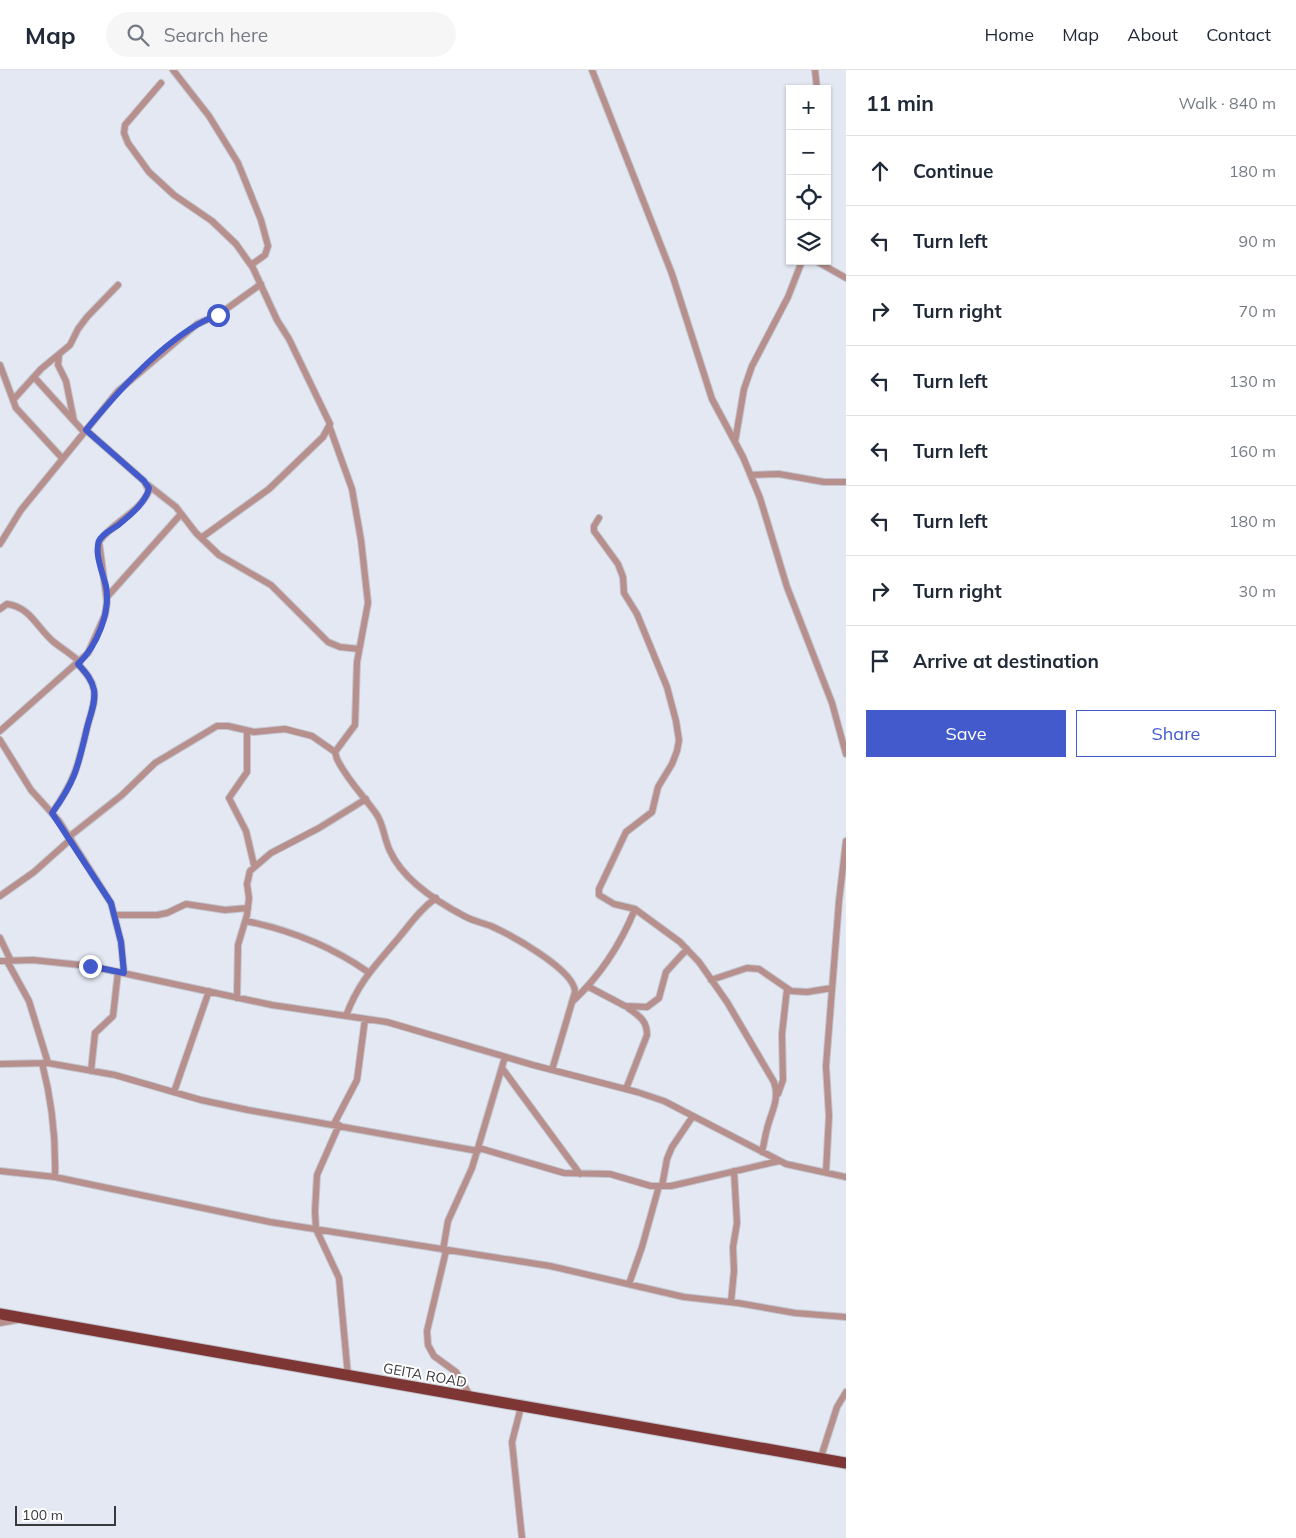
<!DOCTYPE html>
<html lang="en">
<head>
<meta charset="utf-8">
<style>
  body { margin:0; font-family:Mulish,sans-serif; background:#f6f6f7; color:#1f2937 }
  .controls { position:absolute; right:15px; top:15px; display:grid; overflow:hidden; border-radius:0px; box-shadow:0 1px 4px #0004 }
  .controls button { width:45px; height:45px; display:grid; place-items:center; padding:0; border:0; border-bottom:1px solid #e0e1e3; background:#fff; color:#1f2937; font:25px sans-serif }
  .scale { position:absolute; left:15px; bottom:12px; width:101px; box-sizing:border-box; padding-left:5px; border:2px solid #38393d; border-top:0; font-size:14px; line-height:18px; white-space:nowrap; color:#38393d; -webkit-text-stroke:4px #fff; paint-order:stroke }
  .stop { position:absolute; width:15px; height:15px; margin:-11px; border:4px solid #435acd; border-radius:50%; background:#fff }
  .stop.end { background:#435acd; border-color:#fff; box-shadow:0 1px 5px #0008 }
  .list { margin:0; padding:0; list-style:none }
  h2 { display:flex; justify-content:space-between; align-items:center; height:65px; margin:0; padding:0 20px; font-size:21px }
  h2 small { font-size:16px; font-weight:400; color:#747a83 }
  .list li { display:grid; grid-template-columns:32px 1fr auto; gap:15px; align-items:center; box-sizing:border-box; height:70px; padding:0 20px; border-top:1px solid #e0e1e3 }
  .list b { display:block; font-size:19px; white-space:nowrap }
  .list em { font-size:16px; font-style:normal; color:#747a83 }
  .actions { display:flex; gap:10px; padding:15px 20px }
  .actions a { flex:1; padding:11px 0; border:1px solid #435acd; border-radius:0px; text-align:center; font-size:18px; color:#435acd }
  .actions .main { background:#435acd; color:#fff }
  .icon { flex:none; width:28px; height:28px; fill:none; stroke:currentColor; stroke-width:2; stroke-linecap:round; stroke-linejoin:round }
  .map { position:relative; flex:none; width:846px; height:1468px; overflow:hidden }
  header { display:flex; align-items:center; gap:30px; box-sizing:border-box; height:70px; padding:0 25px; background:#fff; border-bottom:1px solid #e0e1e3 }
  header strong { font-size:24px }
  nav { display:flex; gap:28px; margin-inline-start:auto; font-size:18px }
  .search { width:350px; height:45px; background:#f6f6f7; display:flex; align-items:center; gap:12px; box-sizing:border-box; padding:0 18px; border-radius:28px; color:#747a83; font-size:19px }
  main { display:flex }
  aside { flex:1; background:#fff }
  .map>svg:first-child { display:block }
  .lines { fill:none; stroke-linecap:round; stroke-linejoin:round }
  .minor-casing { stroke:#c2c5ce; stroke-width:8 }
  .trunk-casing { stroke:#c2c5ce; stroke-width:13 }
  .minor { stroke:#b78f8c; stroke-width:6 }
  .trunk { stroke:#7e3635; stroke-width:11 }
  .route { stroke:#435acd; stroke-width:6 }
  .labels { text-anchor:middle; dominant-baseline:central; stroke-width:4; stroke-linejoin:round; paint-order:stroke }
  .street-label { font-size:14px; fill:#38393d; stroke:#fff }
</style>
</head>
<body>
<header>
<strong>Map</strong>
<div class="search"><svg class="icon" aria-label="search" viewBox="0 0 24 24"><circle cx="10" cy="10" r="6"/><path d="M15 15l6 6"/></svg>Search here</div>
<nav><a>Home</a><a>Map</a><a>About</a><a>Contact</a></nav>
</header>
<main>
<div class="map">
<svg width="846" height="1468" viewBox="0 0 846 1468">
  <rect width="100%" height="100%" fill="#e4e8f2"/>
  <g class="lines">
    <g class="minor-casing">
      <path id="minor" d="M173 0 209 46 238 93 261 150 268 176 265 185 251 195
        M592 0 672 204 712 329 743 387 760 428 787 517 832 633 846 684
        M815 0 817 19
        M161 13 125 55 124 63 128 73 149 102 174 125 212 151 236 174 253 198 277 250 289 269 330 354 323 367 269 419 201 468
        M816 191 846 208
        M59 285 58 295 66 311 74 351
        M0 295 16 338 62 388
        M34 307 84 362
        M13 330 41 299 70 275 78 259 87 247 118 215
        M330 358 352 419 361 470 368 533 357 592 355 655 335 682 337 689C347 710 364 726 377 745 384 756 384 769 390 781 403 810 439 833 466 847 474 851 483 853 491 856 511 865 575 900 575 922L552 1000
        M735 372 744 319 752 296 788 227 802 191
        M751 405 779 404 824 412H846
        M148 415 176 437 196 463 219 485 271 515 328 572 340 577 359 579
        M599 448 594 456V461L618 494 623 507 624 523 637 544 667 617 676 651 679 670 677 681 672 694 658 717 652 742 626 762 599 819V825L614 834 635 839 680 872 699 892 727 932 774 1012C780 1030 771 1042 767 1059 765 1066 764 1074 762 1082
        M0 474 21 440 118 321 197 254 218 245 261 214
        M107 527 181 444
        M0 539 7 534C31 537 38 560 55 573 63 579 72 585 80 592
        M0 661 88 583 105 545 107 532 99 472C111 453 138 444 149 421L144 411 86 360
        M247 662V702L229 728 246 761 254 795
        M0 670 31 720 59 751 111 833 121 872 124 903
        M52 743C75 710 78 696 87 658 90 645 96 633 94 620 92 609 85 602 78 594
        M70 766 122 725 155 693 217 656H228L254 662 285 659 312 666 335 682
        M0 826 34 802 71 769
        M115 845H157L167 843 186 834 225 840 248 838
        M246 851C290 860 331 876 368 902
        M0 868 11 891
        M0 891 33 890 90 896 272 935 387 952 533 995 637 1022 664 1031 786 1094 846 1107
        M7 891 29 931 48 993
        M711 910 747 898 759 899 791 921 807 922 832 918
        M589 917 625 936 647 937 659 928 666 902 687 879
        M237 928 238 875 247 845 249 828 247 814 250 801 271 783 319 758 366 729
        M572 932C601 905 620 876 635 839
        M346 946C358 913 374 897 396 871 409 856 419 840 436 828
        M42 993C52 1031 56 1068 55 1107
        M0 994 48 993 115 1005 201 1030 248 1040 478 1081
        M502 998 580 1104
        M91 1001 95 963 113 946 118 902
        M626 1019 647 965C647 950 639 946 628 938
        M174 1022 209 921
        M778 1024 783 1010 782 964 787 919
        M334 1054 357 1010 365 949
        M339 1055 317 1105 315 1141 316 1159 339 1208 348 1306
        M479 1078 564 1103 610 1104 651 1116H671L779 1091
        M0 1101 55 1107 270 1152 550 1196 684 1227 738 1233 795 1243 846 1247
        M826 1102 829 1046 826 996 839 831 846 771
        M662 1116 667 1089 672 1077 693 1046
        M443 1180 448 1151 472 1098 505 987
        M446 1181 427 1261 428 1275 434 1286 456 1302 471 1327
        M629 1214 642 1177 659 1116
        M731 1232 734 1201 733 1177 737 1153 734 1101
        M0 1253 17 1250
        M521 1337 512 1372 522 1468
        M820 1390 837 1337 846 1322"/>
    </g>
    <g class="trunk-casing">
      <path id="trunk" d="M0 1244 846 1393"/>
    </g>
    <use href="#minor" class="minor"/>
    <use href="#trunk" class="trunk"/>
  </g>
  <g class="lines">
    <path class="route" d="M90 896 124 903 121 872 111 833 52 743C76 710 78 696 87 658 90 645 96 633 94 620 92 609 85 602 78 594 97 576 111 542 106 516 103 504 94 483 99 471 102 464 111 460 117 456 128 447 146 433 149 418L144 411 86 360C118 321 170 262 218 245"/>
  </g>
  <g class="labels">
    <g class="street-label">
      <text transform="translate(425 1305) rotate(10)">GEITA ROAD</text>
    </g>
  </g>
</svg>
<div class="controls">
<button>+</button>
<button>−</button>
<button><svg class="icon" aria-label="locate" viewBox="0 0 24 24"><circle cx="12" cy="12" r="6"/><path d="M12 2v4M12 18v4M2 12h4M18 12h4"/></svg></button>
<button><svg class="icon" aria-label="layers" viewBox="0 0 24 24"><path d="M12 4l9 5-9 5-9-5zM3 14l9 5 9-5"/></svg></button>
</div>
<div class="scale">100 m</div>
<div class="stop" style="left:218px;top:245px"></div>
<div class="stop end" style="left:90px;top:896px"></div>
</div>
<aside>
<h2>11 min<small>Walk · 840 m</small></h2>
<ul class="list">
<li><svg class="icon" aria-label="ahead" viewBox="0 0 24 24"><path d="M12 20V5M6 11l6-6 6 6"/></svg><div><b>Continue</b></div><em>180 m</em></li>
<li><svg class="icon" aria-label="left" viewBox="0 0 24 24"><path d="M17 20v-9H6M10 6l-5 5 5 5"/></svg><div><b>Turn left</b></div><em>90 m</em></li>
<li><svg class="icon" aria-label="right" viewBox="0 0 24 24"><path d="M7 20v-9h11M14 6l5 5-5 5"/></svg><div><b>Turn right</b></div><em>70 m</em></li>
<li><svg class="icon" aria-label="left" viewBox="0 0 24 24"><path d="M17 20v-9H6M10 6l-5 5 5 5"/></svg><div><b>Turn left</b></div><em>130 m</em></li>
<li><svg class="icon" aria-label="left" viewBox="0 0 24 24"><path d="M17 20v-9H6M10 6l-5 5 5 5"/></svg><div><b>Turn left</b></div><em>160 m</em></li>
<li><svg class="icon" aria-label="left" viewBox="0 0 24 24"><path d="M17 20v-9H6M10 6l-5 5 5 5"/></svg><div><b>Turn left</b></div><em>180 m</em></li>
<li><svg class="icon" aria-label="right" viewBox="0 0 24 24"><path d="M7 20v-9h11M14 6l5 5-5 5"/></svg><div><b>Turn right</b></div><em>30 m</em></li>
<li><svg class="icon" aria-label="arrive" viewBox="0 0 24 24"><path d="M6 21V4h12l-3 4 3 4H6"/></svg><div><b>Arrive at destination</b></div></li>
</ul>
<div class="actions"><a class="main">Save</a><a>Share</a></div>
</aside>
</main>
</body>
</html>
